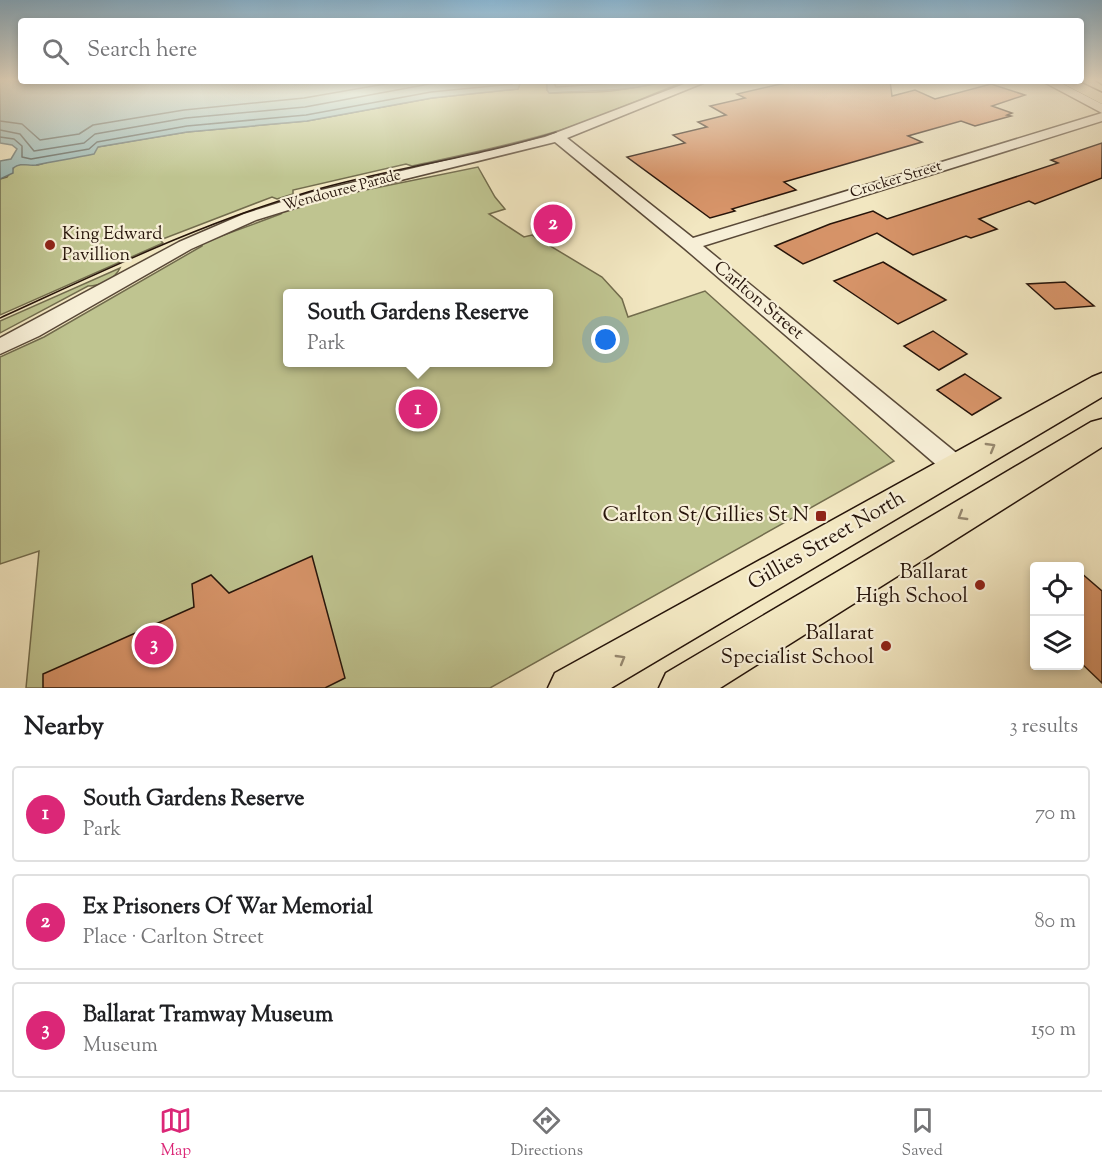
<!DOCTYPE html>
<html lang="en">
<head>
<meta charset="utf-8">
<style>
  body { margin:0; font-family:"Sorts Mill Goudy",serif; background:#f6f6f6; color:#202124 }
  .controls { position:absolute; right:18px; bottom:18px; display:grid; overflow:hidden; border-radius:6px; box-shadow:0 3px 9px #0003 }
  .controls button { width:54px; height:54px; display:grid; place-items:center; padding:0; border:0; border-bottom:2px solid #e0e0e0; background:#fff; color:#202124; font:30px sans-serif }
  .you { position:absolute; left:606px; top:340px; width:21px; height:21px; margin:-15px; border:4px solid #fff; border-radius:50%; background:#1a73e8; box-shadow:0 0 0 9px #1a73e833 }
  .badge { display:grid; place-items:center; width:39px; height:39px; border-radius:50%; background:#db2777; color:#fff; font-size:20px; font-weight:700 }
  .pin { position:absolute; translate:-50% -50%; border:3px solid #fff; box-shadow:0 2px 6px #0006 }
  .popup { position:absolute; left:283px; top:289px; width:270px; height:78px; box-sizing:border-box; display:grid; place-content:center; border-radius:6px; background:#fff; filter:drop-shadow(0 2px 4px #0005); font-size:20px; white-space:nowrap; color:#757577 }
  .popup b { font-size:22px; color:#202124 }
  .popup::after { content:''; position:absolute; left:50%; top:100%; margin-left:-12px; border:12px solid transparent; border-top-color:#fff }
  .list { margin:0; padding:0; list-style:none }
  h2 { display:flex; justify-content:space-between; align-items:center; height:78px; margin:0; padding:0 24px; font-size:26px }
  h2 small { font-size:20px; font-weight:400; color:#757577 }
  .list li { display:grid; grid-template-columns:39px 1fr auto; gap:18px; align-items:center; box-sizing:border-box; height:96px; margin:0 12px 12px; padding:0 12px; border:2px solid #e0e0e0; border-radius:6px }
  .list b { display:block; font-size:22px; white-space:nowrap }
  .list p { margin:0; font-size:20px; white-space:nowrap; color:#757577 }
  .list em { font-size:20px; font-style:normal; color:#757577 }
  .icon { flex:none; width:33px; height:33px; fill:none; stroke:currentColor; stroke-width:2; stroke-linecap:round; stroke-linejoin:round }
  .map { position:relative; flex:none; width:1102px; height:688px; overflow:hidden }
  .search { position:absolute; background:#fff; box-shadow:0 3px 9px #0003; left:18px; right:18px; top:18px; height:66px; display:flex; align-items:center; gap:15px; box-sizing:border-box; padding:0 21px; border-radius:6px; color:#757577; font-size:22px }
  .sheet { height:402px; background:#fff }
  nav { display:flex; justify-content:space-around; align-items:center; box-sizing:border-box; height:84px; border-top:2px solid #e0e0e0; background:#fff; font-size:16px; color:#757577 }
  nav a { display:grid; justify-items:center; gap:3px }
  nav .on { color:#db2777 }
  .map>svg:first-child { display:block }
  .green { fill:#bfc490; stroke:#726c4d; stroke-width:1.5; fill-rule:evenodd }
  .water { fill:#9ebebc; stroke:#6e7a75; stroke-width:1.5 }
  .lines { fill:none; stroke-linecap:round; stroke-linejoin:round }
  .shore { stroke:#626963; stroke-width:1.5 }
  .building { fill:#d79469; stroke:#26140a; stroke-width:1.5 }
  .minor-casing { stroke:#594938; stroke-width:3 }
  .major-casing { stroke:#26140a; stroke-width:3 }
  .minor { fill:#f7efd7; fill-rule:evenodd }
  .major { fill:#f2e7c1; fill-rule:evenodd }
  .tram { stroke:#26140a; stroke-width:1.5 }
  .oneway { stroke:#96886f }
  .poi-dot { fill:#8f2418; stroke:#f7efd7; stroke-width:2 }
  .labels { text-anchor:middle; dominant-baseline:central; stroke-width:4.5; stroke-linejoin:round; paint-order:stroke }
  .far-street-label { font-size:15px; fill:#26140a; stroke:#f7efd7 }
  .poi-label { font-size:18px; fill:#26140a; stroke:#f7efd7; text-anchor:start }
  .street-label { font-size:18px; fill:#26140a; stroke:#f7efd7 }
  .near-poi-label { font-size:21px; fill:#26140a; stroke:#f7efd7; text-anchor:end }
  .near-street-label { font-size:21px; fill:#26140a; stroke:#f7efd7 }
</style>
</head>
<body>
<div class="map">
<svg width="1102" height="688" viewBox="0 0 1102 688">
  <rect width="100%" height="100%" fill="#f2e7c1"/>
  <filter id="stains"><feTurbulence type="fractalNoise" baseFrequency=".00333" numOctaves="4"/><feColorMatrix values="0 0 0 0 .2 0 0 0 0 .09 0 0 0 0 .02 0 0 0 .5 -.17"/></filter>
  <radialGradient id="worn" r=".72"><stop offset=".6" stop-color="#630" stop-opacity="0"/><stop offset="1" stop-color="#630" stop-opacity=".3"/></radialGradient>
  <path class="green" d="M521 81H547V90L550 93C570 92 591 93 611 91 637 88 661 81 686 81 645 97 603 116 561 130 512 145 462 155 412 166L406 164 293 190V194L277 199 272 197 160 240 163 243 0 315V179L7 177 15 166 21 164 38 165 97 147 144 139 187 132 307 121 432 98 518 89Z
    M478 167 495 197 505 209 489 214 524 237 532 235 602 277 622 299 628 317 705 291 894 461 490 688H26L39 551 0 564V357L44 337 202 246V243L281 214 283 211 341 195ZM288 294H548V362H288Z
    M120 268C115 279 100 286 88 286L0 333V321Z"/>
  <path class="water" d="M0 80 21 81H521L518 89 432 98 307 121 187 132 98 147 94 154C75 158 56 161 36 165 27 166 21 162 13 168V173L0 179V161L11 159 17 149 12 145 0 143Z
    M547 81H663C626 93 588 90 549 93L547 90Z"/>
  <g class="lines">
    <path class="shore" d="M553 81 556 87 642 81
      M0 121 22 124 40 140 79 134 93 125 184 110 304 98 402 81
      M0 130 20 134 34 151 84 143 95 134 186 118 305 107 429 84 463 81
      M0 137 14 139 22 146V157L31 159 89 149 97 142 187 126 306 115 431 92 512 84 514 81"/>
  </g>
  <path class="building" d="M794 81H890L892 96 915 90 935 99 991 84 1025 95 992 106 1012 113 1007 115 1011 116 975 126 961 121 908 136 922 142 784 182 796 190 732 209 735 211 710 218 627 157 685 143 673 135 707 127 698 122 726 115 710 106 745 98 737 94Z
    M1102 143V178L1035 204 1029 201 979 219 997 229 971 238 966 236 913 255 877 233 803 264 775 246 830 224 873 211 887 219 1058 163 1051 160Z
    M883 262 946 300 898 324 834 281Z
    M1065 282 1094 306 1055 309 1027 284Z
    M933 331 967 354 939 370 904 346Z
    M965 374 1001 398 972 415 937 390Z
    M312 556 345 678 325 688H43V674L194 607 192 584 211 575 229 593Z
    M1080 572 1102 591V683L1080 662Z"/>
  <g class="lines">
    <g class="minor-casing">
      <path id="minor" d="M1096 80H1102V84Z
        M692 81H708L567 138 693 238 1102 113V121L703 246 965 460 969 467 965 474 956 478 947 474 684 248 555 142 324 199 256 220 191 249 39 336 0 354V338L179 242 244 214 313 192 545 137Z
        M1042 81H1057L1102 104V113Z"/>
    </g>
    <g class="major-casing">
      <path id="major" d="M1058 81H1077L1102 93V104Z
        M1102 373V397L611 688H548L555 673 1092 377Z
        M1102 419V447L720 688H659L666 673 1091 422Z"/>
    </g>
    <use href="#minor" class="minor"/>
    <use href="#major" class="major"/>
    <path class="tram" d="M0 318C101 272 201 223 308 192 390 168 475 158 556 132"/>
  </g>
  <defs><path id="oneway-chevron" d="M-2-3.5L2.5 0L-2 3.5" fill="none" stroke-width="1.6" stroke-linecap="round" stroke-linejoin="round" transform="scale(1.5)"/></defs>
  <g class="oneway">
    <use href="#oneway-chevron" transform="translate(991 447) rotate(-30)"/>
    <use href="#oneway-chevron" transform="translate(962 516) rotate(149)"/>
    <use href="#oneway-chevron" transform="translate(621 659) rotate(-30)"/>
  </g>
  <linearGradient id="sky" x2="0" y2="1"><stop stop-color="#8ab8d6"/><stop offset="0.45" stop-color="#f9f4e3"/><stop offset="1" stop-color="#f9f4e3" stop-opacity="0"/></linearGradient>
  <rect width="1102" height="177" fill="url(#sky)"/>
  <g class="poi-dot">
    <circle cx="50" cy="245" r="6"/>
    <rect x="815" y="510" width="12" height="12" rx="3"/>
    <circle cx="980" cy="585" r="6"/>
    <circle cx="886" cy="646" r="6"/>
  </g>
  <g class="labels">
    <g class="far-street-label">
      <text transform="translate(896 180) rotate(-17)">Crocker Street</text>
      <text transform="translate(342 191) rotate(-15)">Wendouree Parade</text>
    </g>
    <g class="poi-label">
      <text x="62" y="235">King Edward<tspan x="62" dy="21">Pavillion</tspan></text>
    </g>
    <g class="street-label">
      <text transform="translate(758 301) rotate(40)">Carlton Street</text>
    </g>
    <g class="near-poi-label">
      <text x="809" y="516">Carlton St/Gillies St N</text>
      <text x="968" y="573">Ballarat<tspan x="968" dy="24">High School</tspan></text>
      <text x="874" y="634">Ballarat<tspan x="874" dy="24">Specialist School</tspan></text>
    </g>
    <g class="near-street-label">
      <text transform="translate(827 541) rotate(-30)">Gillies Street North</text>
    </g>
  </g>
  <rect width="100%" height="100%" filter="url(#stains)"/>
  <rect width="100%" height="100%" fill="url(#worn)"/>
</svg>
<div class="controls">
<button><svg class="icon" aria-label="locate" viewBox="0 0 24 24"><circle cx="12" cy="12" r="6"/><path d="M12 2v4M12 18v4M2 12h4M18 12h4"/></svg></button>
<button><svg class="icon" aria-label="layers" viewBox="0 0 24 24"><path d="M12 4l9 5-9 5-9-5zM3 14l9 5 9-5"/></svg></button>
</div>
<div class="you"></div>
<div class="pin badge" style="left:418px;top:409px">1</div>
<div class="popup"><b>South Gardens Reserve</b>Park</div>
<div class="pin badge" style="left:553px;top:224px">2</div>
<div class="pin badge" style="left:154px;top:645px">3</div>
<div class="search"><svg class="icon" aria-label="search" viewBox="0 0 24 24"><circle cx="10" cy="10" r="6"/><path d="M15 15l6 6"/></svg>Search here</div>
</div>
<section class="sheet">
<h2>Nearby<small>3 results</small></h2>
<ul class="list">
<li><span class="badge">1</span><div><b>South Gardens Reserve</b><p>Park</p></div><em>70 m</em></li>
<li><span class="badge">2</span><div><b>Ex Prisoners Of War Memorial</b><p>Place · Carlton Street</p></div><em>80 m</em></li>
<li><span class="badge">3</span><div><b>Ballarat Tramway Museum</b><p>Museum</p></div><em>150 m</em></li>
</ul>
</section>
<nav>
<a class="on"><svg class="icon" aria-label="map" viewBox="0 0 24 24"><path d="M3 6l6-2 6 2 6-2v14l-6 2-6-2-6 2zM9 4v14M15 6v14"/></svg>Map</a>
<a><svg class="icon" aria-label="directions" viewBox="0 0 24 24"><path d="M12 3l9 9-9 9-9-9zM9 14v-3h6M13 9l2 2-2 2"/></svg>Directions</a>
<a><svg class="icon" aria-label="saved" viewBox="0 0 24 24"><path d="M7 4h10v16l-5-4-5 4z"/></svg>Saved</a>
</nav>
</body>
</html>
